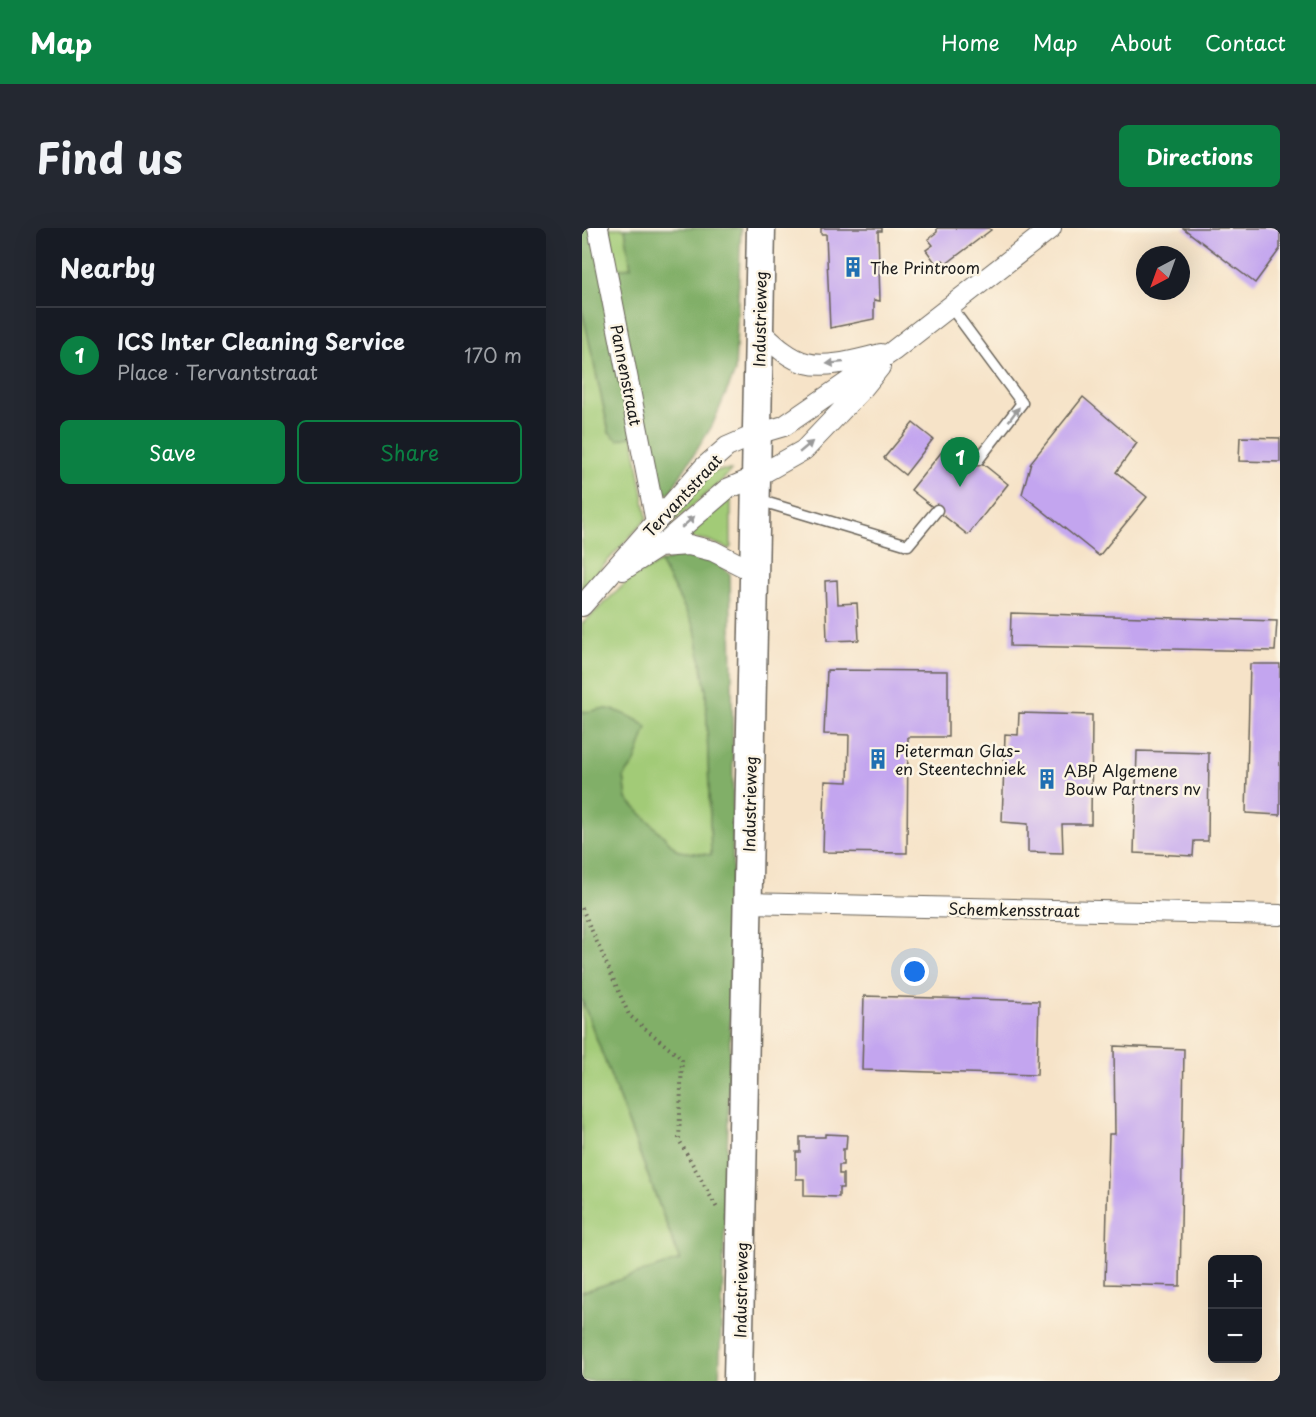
<!DOCTYPE html>
<html lang="en">
<head>
<meta charset="utf-8">
<style>
  body { margin:0; font-family:"Playpen Sans",sans-serif; background:#242831; color:#f1f3f6 }
  .controls { position:absolute; right:18px; bottom:18px; display:grid; overflow:hidden; border-radius:9px; box-shadow:0 6px 24px #0002 }
  .controls button { width:54px; height:54px; display:grid; place-items:center; padding:0; border:0; border-bottom:2px solid #363941; background:#171b24; color:#f1f3f6; font:30px sans-serif }
  .compass { position:absolute; left:554px; top:18px; width:54px; height:54px; border-radius:50%; background:#171b24; box-shadow:0 6px 24px #0002; rotate:221deg }
  .you { position:absolute; left:333px; top:744px; width:21px; height:21px; margin:-15px; border:4px solid #fff; border-radius:50%; background:#1a73e8; box-shadow:0 0 0 9px #1a73e833 }
  .badge { display:grid; place-items:center; width:39px; height:39px; border-radius:50%; background:#0b8043; color:#fff; font-size:20px; font-weight:700 }
  .pin { position:absolute; translate:-50% -50px; filter:drop-shadow(0 2px 3px #0008) }
  .pin::after { content:''; position:absolute; top:32px; width:21px; height:18px; background:inherit; clip-path:polygon(0 0,100% 0,50% 100%) }
  .list { margin:0; padding:0; list-style:none }
  h2 { display:flex; justify-content:space-between; align-items:center; height:78px; margin:0; padding:0 24px; font-size:26px }
  h2 small { font-size:20px; font-weight:400; color:#9ea1a6 }
  .list li { display:grid; grid-template-columns:39px 1fr auto; gap:18px; align-items:center; box-sizing:border-box; height:96px; padding:0 24px; border-top:2px solid #363941 }
  .list b { display:block; font-size:22px; white-space:nowrap }
  .list p { margin:0; font-size:20px; white-space:nowrap; color:#9ea1a6 }
  .list em { font-size:20px; font-style:normal; color:#9ea1a6 }
  .actions { display:flex; gap:12px; padding:18px 24px }
  .actions a { flex:1; padding:14px 0; border:2px solid #0b8043; border-radius:9px; text-align:center; font-size:21px; color:#0b8043 }
  .actions .main { background:#0b8043; color:#fff }
  .map { position:relative; flex:none; width:698px; height:1153px; overflow:hidden; border-radius:9px }
  header { display:flex; align-items:center; gap:36px; box-sizing:border-box; height:84px; padding:0 30px; background:#0b8043; color:#fff }
  header strong { font-size:28px }
  nav { display:flex; gap:33px; margin-inline-start:auto; font-size:21px }
  .intro { display:flex; align-items:center; justify-content:space-between; box-sizing:border-box; height:144px; padding:0 36px }
  h1 { margin:0; font-size:42px }
  .button { padding:15px 27px; border-radius:9px; background:#0b8043; color:#fff; font-size:21px; font-weight:700 }
  main { display:flex; gap:36px; padding:0 36px }
  aside { flex:1; background:#171b24; border-radius:9px; box-shadow:0 6px 24px #0002 }
  .map>svg:first-child { display:block }
  .green { fill:#a2cb77; stroke:#5f744a; stroke-width:1.5 }
  .forest { fill:#81af68; stroke:#4e6642; stroke-width:1.5 }
  .building { fill:#c3a5ef }
  .lines { fill:none; stroke-linecap:round; stroke-linejoin:round }
  .lane-casing { stroke:#686258; stroke-width:13 }
  .street-casing { stroke:#686258; stroke-width:22 }
  .secondary-casing { stroke:#686258; stroke-width:31 }
  .path { stroke:#686258; stroke-width:4; stroke-dasharray:1.5 4.5; stroke-linecap:butt }
  .lane { stroke:#fff; stroke-width:10 }
  .street { stroke:#fff; stroke-width:20 }
  .secondary { stroke:#fff; stroke-width:28 }
  .oneway { fill:#999 }
  .labels { text-anchor:middle; dominant-baseline:central; stroke-width:5; stroke-linejoin:round; paint-order:stroke }
  .poi-label { font-size:16px; fill:#1c1c1c; stroke:#fcf5e5; text-anchor:start }
  .street-label { font-size:16px; fill:#1c1c1c; stroke:#fcf5e5 }
</style>
</head>
<body>
<header>
<strong>Map</strong>
<nav><a>Home</a><a>Map</a><a>About</a><a>Contact</a></nav>
</header>
<div class="intro"><h1>Find us</h1><a class="button">Directions</a></div>
<main>
<aside>
<h2>Nearby<small></small></h2>
<ul class="list">
<li><span class="badge">1</span><div><b>ICS Inter Cleaning Service</b><p>Place · Tervantstraat</p></div><em>170 m</em></li>
</ul>
<div class="actions"><a class="main">Save</a><a>Share</a></div>
</aside>
<div class="map">
<svg width="698" height="1153" viewBox="0 0 698 1153">
  <rect width="100%" height="100%" fill="#fcf5e5"/>
  <filter id="ink" filterUnits="userSpaceOnUse"><feTurbulence type="fractalNoise" baseFrequency=".0167" numOctaves="2"/><feDisplacementMap in="SourceGraphic" scale="12" xChannelSelector="R" yChannelSelector="G"/><feConvolveMatrix kernelMatrix="1 2 1 2 8 2 1 2 1" color-interpolation-filters="sRGB"/></filter>
  <filter id="wash" filterUnits="userSpaceOnUse"><feTurbulence type="fractalNoise" baseFrequency=".008" numOctaves="4" result="noise"/><feDisplacementMap in="SourceGraphic" scale="24" xChannelSelector="R" yChannelSelector="G"/><feGaussianBlur stdDeviation="1.35" result="paint"/><feColorMatrix in="noise" values="0 0 0 0 0 0 0 0 0 0 0 0 0 0 0 0 0 1.4 0 .05"/><feComposite in="paint" operator="in"/></filter>
  <g filter="url(#wash)">
    <rect width="100%" height="100%" fill="#f6e3c8"/>
    <path class="green" d="M27 0H43L49 40 34 41Z
      M0 81 27 204 51 208 65 290 0 361Z
      M138 242H149L140 253 70 312 129 245Z
      M149 269V319L147 321 125 312 100 309Z
      M78 334 113 400 124 463 129 628 96 623 45 571 42 549 53 534 7 485 0 483V396L48 351Z
      M0 772 98 1033 0 1064Z"/>
    <path class="forest" d="M0 0H27L34 41 49 39 43 0H159L153 144 130 198 87 266 78 264 65 204 36 212 27 204 0 81Z
      M116 327 134 333 148 346C155 615 148 884 137 1153H0V1064L98 1032 0 772V483C8 485 12 482 19 481 32 479 55 491 65 499L53 534 42 549 45 571 96 623 129 627 124 463 113 400 78 334 99 328Z"/>
    <g id="blocks">
      <path class="building" d="M239 0H300V3H296L298 73 292 72V91L248 100 244 6H239Z
        M355 0H407L409 2 364 36 361 32 355 37 344 22 351 17 346 11 355 4Z
        M601 0H698V21L673 55Z
        M501 169 555 215 534 244 565 269 517 328 440 266 449 234Z
        M331 195 351 211 323 247 302 230Z
        M658 209 698 210V234L657 233Z
        M370 211 426 256 386 307 329 262Z
        M255 352 256 376 275 375 277 412 245 413 243 353Z
        M429 385 695 393 693 423 428 418Z
        M668 436H698V587L664 585Z
        M245 442 366 443V509H326L325 625 241 624 243 553 266 554 267 507 242 506Z
        M437 485 510 487 509 596H480L481 625 446 624V596L420 594 423 506 436 507Z
        M555 523 627 525 626 613H612L611 628 552 625Z
        M282 768 457 773 455 847 280 842Z
        M532 818 602 821 598 1058 523 1056 527 906H533Z
        M243 906 265 907 264 921H261V937H257V946H261V960H257V969L222 968V951H214V924H218V909H243Z"/>
    </g>
  </g>
  <g filter="url(#ink)">
    <use href="#blocks" fill-opacity="0" stroke="#686258" stroke-width="1.5"/>
    <g class="lines">
      <g class="lane-casing">
        <path id="lane" d="M368 78 440 175 396 232
          M176 272 326 317 355 282"/>
      </g>
      <g class="street-casing">
        <path id="street" d="M16 0 74 294
          M177 102C190 114 205 130 224 135 246 141 277 131 299 126
          M77 319 107 317 131 323 172 344
          M41 342 77 319 145 261 174 249 222 222 282 159 298 139
          M0 378 122 239 145 219 175 206 202 198 311 123 469 0
          M165 675 698 687"/>
      </g>
      <g class="secondary-casing">
        <path id="secondary" d="M156 1153 179 0"/>
      </g>
      <path class="path" d="M0 680 47 787 100 831 97 912 135 980"/>
      <use href="#lane" class="lane"/>
      <use href="#street" class="street"/>
      <use href="#secondary" class="secondary"/>
    </g>
    <defs><path id="oneway-solid" d="M-6-.8H1V-3.2L6.5 0L1 3.2V.8H-6Z" transform="scale(1.5)"/></defs>
    <g class="oneway">
      <use href="#oneway-solid" transform="translate(253 135) rotate(174)"/>
      <use href="#oneway-solid" transform="translate(432 186) rotate(-53)"/>
      <use href="#oneway-solid" transform="translate(224 219) rotate(-40)"/>
      <use href="#oneway-solid" transform="translate(106 294) rotate(-41)"/>
    </g>
  </g>
  <defs>
    <g id="building-bare" transform="scale(1.62)"><path d="M-4-6H4V6H1V3H-1V6H-4ZM-2.5-4.3h1.7v1.8h-1.7ZM.8-4.3h1.7v1.8H.8ZM-2.5-1h1.7V.8h-1.7ZM.8-1h1.7V.8H.8Z" fill="#1f6fb2" stroke="#fcf5e5" stroke-width="2.5" paint-order="stroke"/></g>
  </defs>
  <g fill-rule="evenodd">
    <use href="#building-bare" x="271" y="39"/>
    <use href="#building-bare" x="296" y="531"/>
    <use href="#building-bare" x="465" y="551"/>
  </g>
  <g class="labels">
    <g class="poi-label">
      <text x="288" y="39">The Printroom</text>
      <text x="313" y="522">Pieterman Glas-<tspan x="313" dy="18">en Steentechniek</tspan></text>
      <text x="482" y="542">ABP Algemene<tspan x="482" dy="18">Bouw Partners nv</tspan></text>
    </g>
    <g class="street-label">
      <text transform="translate(177 91) rotate(-89)">Industrieweg</text>
      <text transform="translate(45 147) rotate(79)">Pannenstraat</text>
      <text transform="translate(100 267) rotate(-47)">Tervantstraat</text>
      <text transform="translate(167 576) rotate(-89)">Industrieweg</text>
      <text transform="translate(432 681) rotate(1)">Schemkensstraat</text>
      <text transform="translate(158 1062) rotate(-89)">Industrieweg</text>
    </g>
  </g>
</svg>
<div class="controls">
<button>+</button>
<button>−</button>
</div>
<svg class="compass" viewBox="-18 -18 36 36"><path d="M0-13l5 13h-10z" fill="#e53935"/><path d="M0 13l5-13h-10z" fill="#9ea1a6"/></svg>
<div class="you"></div>
<div class="pin badge" style="left:378px;top:259px">1</div>
</div>
</main>
</body>
</html>
